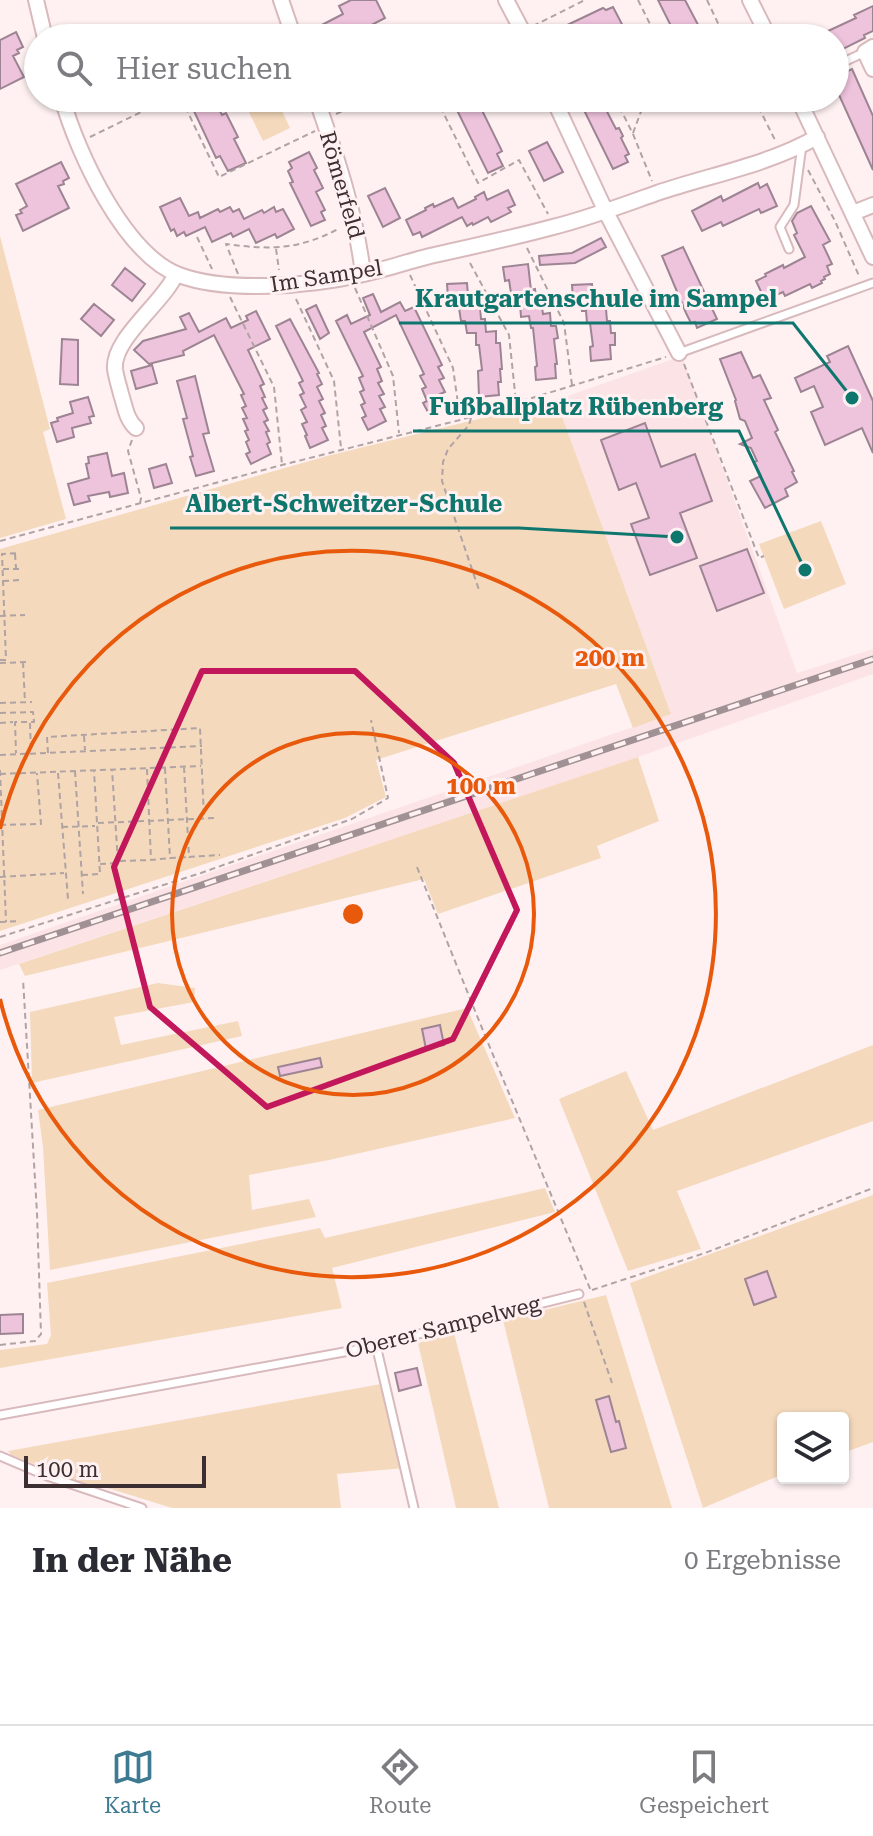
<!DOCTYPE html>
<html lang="de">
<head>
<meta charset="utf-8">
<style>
  body { margin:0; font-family:"Roboto Serif",serif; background:#f7f7f7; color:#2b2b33 }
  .controls { position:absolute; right:24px; bottom:24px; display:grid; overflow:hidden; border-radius:8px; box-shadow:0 2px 6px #0004 }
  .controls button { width:72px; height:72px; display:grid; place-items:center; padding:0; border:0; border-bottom:2px solid #e1e1e2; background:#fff; color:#2b2b33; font:40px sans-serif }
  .scale { position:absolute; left:24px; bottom:20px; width:182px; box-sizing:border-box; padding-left:8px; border:4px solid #3c2f31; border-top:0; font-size:22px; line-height:28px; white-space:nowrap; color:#3c2f31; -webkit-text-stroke:6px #fff1f2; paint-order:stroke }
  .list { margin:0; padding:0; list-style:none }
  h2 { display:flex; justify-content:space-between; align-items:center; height:104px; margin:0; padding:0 32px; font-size:34px }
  h2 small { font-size:26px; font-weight:400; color:#7c7c81 }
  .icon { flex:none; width:44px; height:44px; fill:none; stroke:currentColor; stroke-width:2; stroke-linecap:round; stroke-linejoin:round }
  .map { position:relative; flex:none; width:873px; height:1508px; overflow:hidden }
  .search { position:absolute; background:#fff; box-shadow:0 2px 6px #0004; left:24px; right:24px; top:24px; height:88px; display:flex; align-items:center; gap:20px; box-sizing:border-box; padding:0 28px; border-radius:44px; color:#7c7c81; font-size:30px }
  .sheet { height:216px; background:#fff }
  nav { display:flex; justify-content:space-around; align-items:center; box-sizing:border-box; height:112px; border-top:2px solid #e1e1e2; background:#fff; font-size:22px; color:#7c7c81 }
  nav a { display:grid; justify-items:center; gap:4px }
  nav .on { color:#3e7a91 }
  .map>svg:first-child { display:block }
  .built { fill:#fce3e5 }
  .green { fill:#f4d9bc }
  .building { fill:#eec3dc; stroke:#9d8493; stroke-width:2 }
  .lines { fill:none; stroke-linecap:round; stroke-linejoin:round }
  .lane-casing { stroke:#d8b9bc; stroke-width:11 }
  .street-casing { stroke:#d8b9bc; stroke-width:18 }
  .path { stroke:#b0a3a4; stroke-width:2; stroke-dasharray:6 4; stroke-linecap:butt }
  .lane { stroke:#fff; stroke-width:7 }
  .street { stroke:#fff; stroke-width:14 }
  .rail-casing { stroke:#a09294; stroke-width:7 }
  .rail { stroke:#fff1f2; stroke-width:4; stroke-dasharray:12; stroke-linecap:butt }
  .marked { fill:none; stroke:#c2185b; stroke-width:6; stroke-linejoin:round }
  .ring { fill:none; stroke:#e8590c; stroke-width:4 }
  .labels { text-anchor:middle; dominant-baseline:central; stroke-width:6; stroke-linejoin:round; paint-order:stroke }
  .street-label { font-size:22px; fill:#3c2f31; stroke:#fff1f2 }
  .centre { fill:#e8590c; stroke:#fff1f2; stroke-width:4 }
  .ring-label { font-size:24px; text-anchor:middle; font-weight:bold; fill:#e8590c; stroke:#fff1f2; stroke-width:6; stroke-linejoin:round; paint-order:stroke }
  .leader { fill:none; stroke:#0f766e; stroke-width:3 }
  .callout-dot { fill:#0f766e; stroke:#fff1f2; stroke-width:3 }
  .callout-label { font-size:24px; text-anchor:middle; font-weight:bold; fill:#0f766e; stroke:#fff1f2; stroke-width:6; stroke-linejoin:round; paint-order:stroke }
</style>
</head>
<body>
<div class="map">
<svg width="873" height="1508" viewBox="0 0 873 1508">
  <rect width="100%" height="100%" fill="#fff1f2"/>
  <path class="built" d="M682 356 797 673 873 649V674L638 757 0 970V945L671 714 556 400Z"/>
  <path class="green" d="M242 98H276L290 128 263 141Z
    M0 236 50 429 43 432 66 519 0 538Z
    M556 400 671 714 633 728 616 684 376 760 386 797 345 818 0 931V549L327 456Z
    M821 521 846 584 784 609 759 544Z
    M638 757 659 821 597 846 601 858 438 914 424 879 25 976 19 964Z
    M158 983 195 988 194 1002 114 1017 121 1045 238 1021 242 1036 32 1083 30 1012Z
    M467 1008 515 1118 329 1160 249 1175 252 1210 309 1199 316 1217 50 1270 43 1147 38 1110Z
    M873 1045V1121L677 1191 701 1249 628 1271 559 1099 626 1071 653 1130Z
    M545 1188 555 1212 332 1268 342 1308 0 1368V1350L47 1344 51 1335 47 1283 320 1228 325 1238Z
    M873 1195V1442L843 1453V1418H783V1474L703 1508 630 1283Z
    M606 1295 672 1508H549L503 1320Z
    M454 1333 499 1508H456L418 1343Z
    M381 1384 404 1468 337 1474 341 1508H172L111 1489 88 1485 11 1455 8 1451Z"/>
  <path class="building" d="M351 0H376L385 18 356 33 359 38H319L314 29 343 14 339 6Z
    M658 0H685L705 38H677Z
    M873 6V31L864 35 865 38 835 53V38H813L856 18 854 15Z
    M613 7 625 30 608 38H569L563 27 603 8 606 10Z
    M16 32 23 47 17 50 19 53 13 56 24 77 0 89V40Z
    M852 69 873 116V170L835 86V77Z
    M198 98H213L222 115 226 113 238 137 234 139 246 163 228 171 220 156 216 158 193 109 194 108 191 102Z
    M451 98H476L502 151 497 154 503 166 488 173Z
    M578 98H600L616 129 619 128 623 136 621 138 629 154 625 156 628 162 613 169Z
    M547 142 563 172 544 181 529 151Z
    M309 152 317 168 314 170 323 188 316 192 325 210 321 212 325 220 311 226 290 183 293 182 288 171 292 168 289 162Z
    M61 162 69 178 63 181 64 184 58 186 69 208 23 231 16 215 22 213 20 210 27 206 16 184Z
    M758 183 760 188 767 184 777 206 761 213 759 209 723 226 721 222 702 231 692 211 721 196 723 201Z
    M385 188 400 218 383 227 368 196Z
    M508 190 515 205 508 208 511 212 491 222 488 217 473 225 472 223 467 226 462 217 422 237 420 232 413 235 406 220 426 210 425 208 433 204 434 207 453 198 458 208 476 199 475 197 484 192 487 200Z
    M180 198 189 216 198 212 200 218 218 209 220 212 230 207 233 212 239 209 244 219 262 210 264 213 274 207 276 212 283 209 294 229 277 238 275 234 256 243 249 229 233 237 231 233 212 242 205 227 186 236 184 232 177 236 174 229 171 231 160 207Z
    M811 206 830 241 823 245 832 264 827 266 830 274 824 277 825 279 821 281 822 283 812 288 810 284 785 296 783 292 765 300 756 281 766 276 765 274 783 265 784 268 805 257 794 235 797 233 792 221 797 213Z
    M601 238 606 247 575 263 540 265 539 256 572 253Z
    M683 247 717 319 697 328 695 322 691 323 686 313 662 256Z
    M528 264 531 290 535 289 537 302 541 301 543 314 550 313 551 326H556L558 338 554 339 557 364H555L556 378 536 380 535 367 537 366 533 328H531L529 316 521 317 520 304 517 305 515 292 511 293 509 280 505 281 503 267Z
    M125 268 145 284 132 301 112 285Z
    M467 283 468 296 474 295V307L480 306 481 319H485L486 332 496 331V343H500L502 369H500L501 382H498L499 395 479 397 478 371 482 370 479 345H476V333H467L465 321H461L459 308 455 309 454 297H448L447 284Z
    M592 284 593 297 600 296 601 309H606L607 321H610L611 333H615V345H610L611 359 591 361 590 347 593 346 590 323H587L586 311H582L581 298H573L572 285Z
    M373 294 381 312 400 302 405 311 414 307 442 365 438 367 444 378 439 380 445 392 440 394 445 406 429 414 423 403 427 401 422 389 426 387 420 376 424 374 396 315 364 332 381 367 377 369 382 381 378 383 384 394 379 396 385 407 380 409 386 421 368 430 362 418 366 416 361 405 365 403 360 392 364 390 359 378 363 376 336 321 347 315 351 324 370 315 363 298Z
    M94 304 114 320 101 336 81 319Z
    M316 305 329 333 320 339 306 310Z
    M256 311 270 339 248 350 264 384 260 386 265 397 262 398 267 408 263 410 268 420 264 422 269 431 266 432 270 442 267 444 271 454 251 464 246 454 250 452 246 442 249 440 245 431 248 430 243 419 247 418 242 408 246 406 241 395 244 394 214 335 183 351 184 355 149 364 134 350 143 341 186 329 180 317 189 313 199 332 226 318 231 328 248 320 246 316Z
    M290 319 319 373 317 374 322 384 317 387 323 399 319 401 325 413 321 415 326 426 322 428 328 440 310 448 305 436 307 435 302 424 307 422 301 410 306 407 300 395 304 393 299 383 303 381 276 326Z
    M62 339 78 340V385L60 384Z
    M848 346 873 401V453L862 428 825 445 811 412 823 407 814 386 801 392 795 378 830 362 827 356Z
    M741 352 753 378 760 375 771 398 764 400 778 430 775 432 794 471 792 472 797 482 785 489 788 496 765 508 750 481 761 476 754 462 757 461 751 448 740 444 752 438 745 421 740 419 735 401 736 400 720 359Z
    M152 365 157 383 136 389 131 371Z
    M195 376 209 433 203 434 214 471 196 476 190 457 193 456 183 419 187 418 177 381Z
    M88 397 94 416 89 417 91 423 72 428 74 437 57 442 51 423 58 421 57 418 73 413 70 402Z
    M645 423 661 467 695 454 712 501 680 513 697 558 650 575 631 524 649 518 636 483 619 490 601 440Z
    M107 453 112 476 124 473 128 493 110 497 109 492 88 496 90 501 74 505 68 484 89 478 86 464 89 463 88 457Z
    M166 464 172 483 154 488 149 469Z
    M747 549 764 593 717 611 700 566Z
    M440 1025 444 1045 426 1049 422 1029Z
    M320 1058 322 1067 280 1076 278 1067Z
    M767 1271 776 1297 754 1305 745 1279Z
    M23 1314V1333L0 1334V1315Z
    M417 1368 421 1385 399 1391 395 1373Z
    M609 1396 616 1422 619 1421 626 1448 611 1452 596 1400Z"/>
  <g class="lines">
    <g class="lane-casing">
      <path id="lane" d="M835 66 865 52
        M789 249 780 227 794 205 802 145
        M679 353 873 283
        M376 1345 414 1508
        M0 1415 355 1350 579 1294
        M0 1456 47 1476 142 1508"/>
    </g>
    <g class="street-casing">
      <path id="street" d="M36 0 45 38
        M281 0 294 38
        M506 0 526 38
        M750 0 769 38
        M873 47 865 52 873 69
        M62 98C77 152 124 254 179 275 227 293 310 286 359 275 383 270 406 262 430 256 471 247 512 238 553 227 589 218 623 205 657 193 710 175 768 165 817 137
        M316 98C336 155 356 214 363 274
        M553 98 606 212 679 353
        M798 98 873 257
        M853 213 873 205
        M136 428C126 419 125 406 121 394 119 386 116 377 115 369 112 339 164 302 176 274"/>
    </g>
    <path class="path" d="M638 0 657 38
      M707 0 725 38
      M533 26 585 0
      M181 98 219 177 315 131
      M436 98 478 183 519 160 548 214
      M615 98 633 134 652 181
      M754 98 775 140
      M336 114 372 98
      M633 133 646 98
      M90 137 170 98
      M808 170 835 221 859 276
      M197 237 212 269
      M527 248 564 323 572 385
      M276 249 279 270
      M470 263 509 335 516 402
      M238 274 226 244C271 250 299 250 340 228
      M410 275 453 368 460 418
      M355 288 393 376 399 433
      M230 297 274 387 282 464
      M296 299 334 381 341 448
      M684 364 759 558 764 556
      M471 418 469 425 448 449 443 462 442 481 479 590
      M132 440 128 451 141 498 140 504
      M0 541 282 465 460 420 666 357
      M15 554 16 568
      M3 569H21
      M3 581 21 580
      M0 616 25 615
      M0 660H6L2 554 18 553
      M23 662 25 702
      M0 663 28 662
      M0 703 32 702
      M0 713 33 712 34 722H15L16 753
      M0 723 13 722
      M30 723 31 753
      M84 736 85 750
      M48 753 47 737 200 728 204 818
      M0 755 202 746
      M184 767 189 857 220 855
      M165 768 170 858 189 857
      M147 769 151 860 170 858
      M0 770 6 922
      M75 771 83 894
      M58 773 68 899
      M0 774 201 766
      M98 823 216 818
      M0 825 41 824 37 773
      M62 827 95 826
      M120 861 150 860
      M100 864 118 863 112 769
      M417 867 486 1038 591 1291
      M82 875 100 874 94 771
      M0 877 64 873
      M0 922 20 921
      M0 937 201 873 352 819 388 798 371 720
      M592 1290 705 1253 873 1188
      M584 1302 612 1383
      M0 1345 35 1341 41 1334 37 1213 23 979"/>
    <use href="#lane" class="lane"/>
    <use href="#street" class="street"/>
    <g class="rail-casing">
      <path id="rail" d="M0 953 873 659"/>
    </g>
    <use href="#rail" class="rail"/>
  </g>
  <path class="marked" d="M202 671H355L454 763 517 910 453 1039 267 1107 150 1007 114 867Z"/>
  <g class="ring">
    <circle cx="353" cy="914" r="181"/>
    <path d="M0 829A363 363 0 1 1 0 999"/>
  </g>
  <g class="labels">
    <g class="street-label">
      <text transform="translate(342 185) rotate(74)">Römerfeld</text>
      <text transform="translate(326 276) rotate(-9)">Im Sampel</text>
      <text transform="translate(443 1327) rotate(-14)">Oberer Sampelweg</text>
    </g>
  </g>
  <circle cx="353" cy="914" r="12" class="centre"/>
  <g class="ring-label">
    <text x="610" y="666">200 m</text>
    <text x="481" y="794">100 m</text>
  </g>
  <path class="leader" d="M852 398L793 323H399M805 570L739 431H413M677 537L519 528H170"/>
  <g class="callout-dot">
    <circle cx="852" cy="398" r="8"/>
    <circle cx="805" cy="570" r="8"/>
    <circle cx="677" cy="537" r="8"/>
  </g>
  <g class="callout-label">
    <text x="596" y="307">Krautgartenschule im Sampel</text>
    <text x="576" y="415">Fußballplatz Rübenberg</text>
    <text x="344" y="512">Albert-Schweitzer-Schule</text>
  </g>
</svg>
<div class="controls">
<button><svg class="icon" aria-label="layers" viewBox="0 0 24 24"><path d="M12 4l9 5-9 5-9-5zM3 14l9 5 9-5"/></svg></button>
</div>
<div class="scale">100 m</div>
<div class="search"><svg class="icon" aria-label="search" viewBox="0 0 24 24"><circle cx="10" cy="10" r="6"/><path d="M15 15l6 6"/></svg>Hier suchen</div>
</div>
<section class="sheet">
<h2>In der Nähe<small>0 Ergebnisse</small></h2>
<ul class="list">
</ul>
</section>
<nav>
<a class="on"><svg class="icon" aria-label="map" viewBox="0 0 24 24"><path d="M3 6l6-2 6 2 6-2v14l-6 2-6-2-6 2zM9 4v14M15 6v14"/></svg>Karte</a>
<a><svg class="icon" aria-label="directions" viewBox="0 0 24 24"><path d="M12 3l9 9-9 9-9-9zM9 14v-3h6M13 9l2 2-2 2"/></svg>Route</a>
<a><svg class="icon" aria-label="saved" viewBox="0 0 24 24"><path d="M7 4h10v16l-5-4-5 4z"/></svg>Gespeichert</a>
</nav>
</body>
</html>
